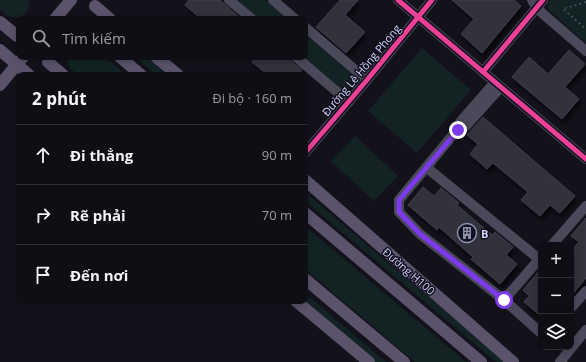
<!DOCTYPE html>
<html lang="vi">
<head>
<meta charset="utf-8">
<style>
  body { margin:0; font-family:"Open Sans",sans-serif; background:#17171d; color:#f1f3f6 }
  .controls { position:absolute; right:12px; bottom:12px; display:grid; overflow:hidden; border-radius:8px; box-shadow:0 2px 6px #0003 }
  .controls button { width:36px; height:36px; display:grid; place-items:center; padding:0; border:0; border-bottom:1px solid #2e2e34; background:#0e0e14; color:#f1f3f6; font:20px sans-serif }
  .stop { position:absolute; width:12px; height:12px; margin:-9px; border:3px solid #7c3aed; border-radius:50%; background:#fff }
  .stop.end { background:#7c3aed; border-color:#fff; box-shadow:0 1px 4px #0008 }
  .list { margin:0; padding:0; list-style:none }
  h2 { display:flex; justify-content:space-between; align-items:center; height:52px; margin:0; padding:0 16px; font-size:17px }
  h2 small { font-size:13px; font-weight:400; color:#9b9ca0 }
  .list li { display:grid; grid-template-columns:26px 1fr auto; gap:12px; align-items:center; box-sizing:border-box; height:60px; padding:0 16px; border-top:1px solid #2e2e34 }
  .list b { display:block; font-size:15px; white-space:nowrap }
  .list em { font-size:13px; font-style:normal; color:#9b9ca0 }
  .icon { flex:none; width:22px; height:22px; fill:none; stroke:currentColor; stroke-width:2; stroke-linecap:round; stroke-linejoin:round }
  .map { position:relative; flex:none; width:586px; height:362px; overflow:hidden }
  .search { position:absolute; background:#0e0e14; box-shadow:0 2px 6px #0003; left:16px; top:16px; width:292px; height:44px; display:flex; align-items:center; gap:10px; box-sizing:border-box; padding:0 14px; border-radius:8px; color:#9b9ca0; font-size:15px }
  .panel { position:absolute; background:#0e0e14; box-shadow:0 2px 6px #0003; left:16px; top:72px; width:292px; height:232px; border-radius:8px }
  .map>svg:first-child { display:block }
  .green { fill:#132323 }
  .building { fill:#31303c; stroke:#3e3e4d; filter:url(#shadow) }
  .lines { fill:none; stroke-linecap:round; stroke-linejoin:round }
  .path { stroke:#4b5760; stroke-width:1.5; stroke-dasharray:2 3; stroke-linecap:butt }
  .minor { stroke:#494959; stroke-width:10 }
  .major { stroke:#5a536a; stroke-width:12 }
  .cycleway-casing { stroke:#100f1d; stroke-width:8 }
  .cycleway { stroke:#ea4096; stroke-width:5 }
  .route { stroke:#7c3aed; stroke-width:5 }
  .labels { text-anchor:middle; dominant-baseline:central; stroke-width:3; stroke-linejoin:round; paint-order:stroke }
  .street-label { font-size:11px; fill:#d3d2f9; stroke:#100f1d }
  .poi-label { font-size:11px; font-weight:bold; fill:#d3d2f9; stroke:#100f1d; text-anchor:start }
</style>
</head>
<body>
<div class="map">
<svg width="586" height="362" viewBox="0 0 586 362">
  <defs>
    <filter id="shadow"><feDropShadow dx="2.5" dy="4.5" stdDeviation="2" flood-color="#0009"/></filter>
  </defs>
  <rect width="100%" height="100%" fill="#13121a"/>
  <path class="green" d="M0 0H30C28 20 13 22 0 10Z
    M236 0H265L288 19H258Z
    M549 0H586V43L548 9Z
    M305 34 356 78 344 92 303 57H305Z
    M422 48 471 90 417 153 368 111Z
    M67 57H105L126 75H78L70 68Z
    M135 57H146L167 75H156Z
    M355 136 398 176 374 201 331 161Z
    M305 192 505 362H496L305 201Z
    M305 226 466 362H415L305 269Z
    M305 293 386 362H376L304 301H305Z"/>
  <path class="building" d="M189 0H220L241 19H201L185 5Z
    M340 0H358L345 15 365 32 346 53 316 27Z
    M452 0H514L521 6 482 53 461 34 474 19Z
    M569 50 585 64 565 87 579 99 562 119 512 77 529 57 548 74Z
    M256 57H288L292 62 302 70 298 75H268L252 62Z
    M483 117 575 196 560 213 550 205 540 216 521 200 528 192 493 163 487 169 470 154 478 144 467 135Z
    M423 187 434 196 441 188 459 203 457 205 492 235 495 232 513 247 506 255 517 264 500 284 471 259 473 257 439 227 437 230 408 205Z
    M586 218V278L571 296V251L579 242 571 236Z
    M541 269V316L524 302 529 296 523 290Z"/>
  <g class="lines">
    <path class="path" d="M586 2 563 9 586 29"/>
    <path class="minor" d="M229 0 252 19
      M273 0 295 19
      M398 0 586 159
      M532 0 536 7 542 13 586 51
      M305 27 367 80
      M296 57 349 102
      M483 72 543 0
      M495 82 461 121 457 130 399 200V212L420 234 504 300 541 257
      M461 128 466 126 501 87
      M305 153 367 80 432 0
      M426 167 539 259
      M552 245 586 206
      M504 300 541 333
      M571 308 586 291
      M560 362 586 330"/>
    <path class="major" d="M95 6 110 19
      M55 19 71 0
      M0 22 17 36
      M0 50 29 75
      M120 57 141 75
      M156 57 178 75
      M48 62 63 75
      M0 85 23 57
      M305 180 513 362
      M305 213 481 362
      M305 279 404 362
      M296 301 369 362"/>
    <g class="cycleway-casing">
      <path id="cycleway" d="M398 0 586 159
        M483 72 543 0
        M305 153 367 80 432 0"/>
    </g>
    <use href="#cycleway" class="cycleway"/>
  </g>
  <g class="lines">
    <path class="route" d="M458 130 399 200V212L420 234 504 300"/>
  </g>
  <defs>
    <g id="building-ring" transform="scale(1)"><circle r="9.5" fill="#100f1d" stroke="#908fab" stroke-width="1.5"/><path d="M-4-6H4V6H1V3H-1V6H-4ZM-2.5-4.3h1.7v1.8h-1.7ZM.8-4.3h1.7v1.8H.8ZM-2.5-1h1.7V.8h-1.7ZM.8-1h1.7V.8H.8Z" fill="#908fab"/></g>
  </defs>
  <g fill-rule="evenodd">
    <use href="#building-ring" x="467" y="233"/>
  </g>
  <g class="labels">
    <g class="street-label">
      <text transform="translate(361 70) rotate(-50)">Đường Lê Hồng Phong</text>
      <text transform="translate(409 271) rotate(41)">Đường H100</text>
    </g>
    <g class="poi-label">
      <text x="481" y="233">B</text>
    </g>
  </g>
</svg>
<div class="controls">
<button>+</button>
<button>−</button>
<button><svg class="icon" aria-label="layers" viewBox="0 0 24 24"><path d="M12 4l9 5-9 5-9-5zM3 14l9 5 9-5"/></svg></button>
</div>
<div class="stop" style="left:504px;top:300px"></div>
<div class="stop end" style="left:458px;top:130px"></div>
<div class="search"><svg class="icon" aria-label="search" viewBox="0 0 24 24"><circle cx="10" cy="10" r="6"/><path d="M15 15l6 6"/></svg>Tìm kiếm</div>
<section class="panel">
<h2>2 phút<small>Đi bộ · 160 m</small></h2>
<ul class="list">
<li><svg class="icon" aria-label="ahead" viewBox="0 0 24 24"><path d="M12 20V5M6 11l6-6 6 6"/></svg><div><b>Đi thẳng</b></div><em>90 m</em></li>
<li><svg class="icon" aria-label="right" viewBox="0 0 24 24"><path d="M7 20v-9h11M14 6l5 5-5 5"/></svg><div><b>Rẽ phải</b></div><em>70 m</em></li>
<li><svg class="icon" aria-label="arrive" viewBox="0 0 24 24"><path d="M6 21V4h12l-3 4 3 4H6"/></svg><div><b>Đến nơi</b></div></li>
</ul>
</section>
</div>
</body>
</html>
